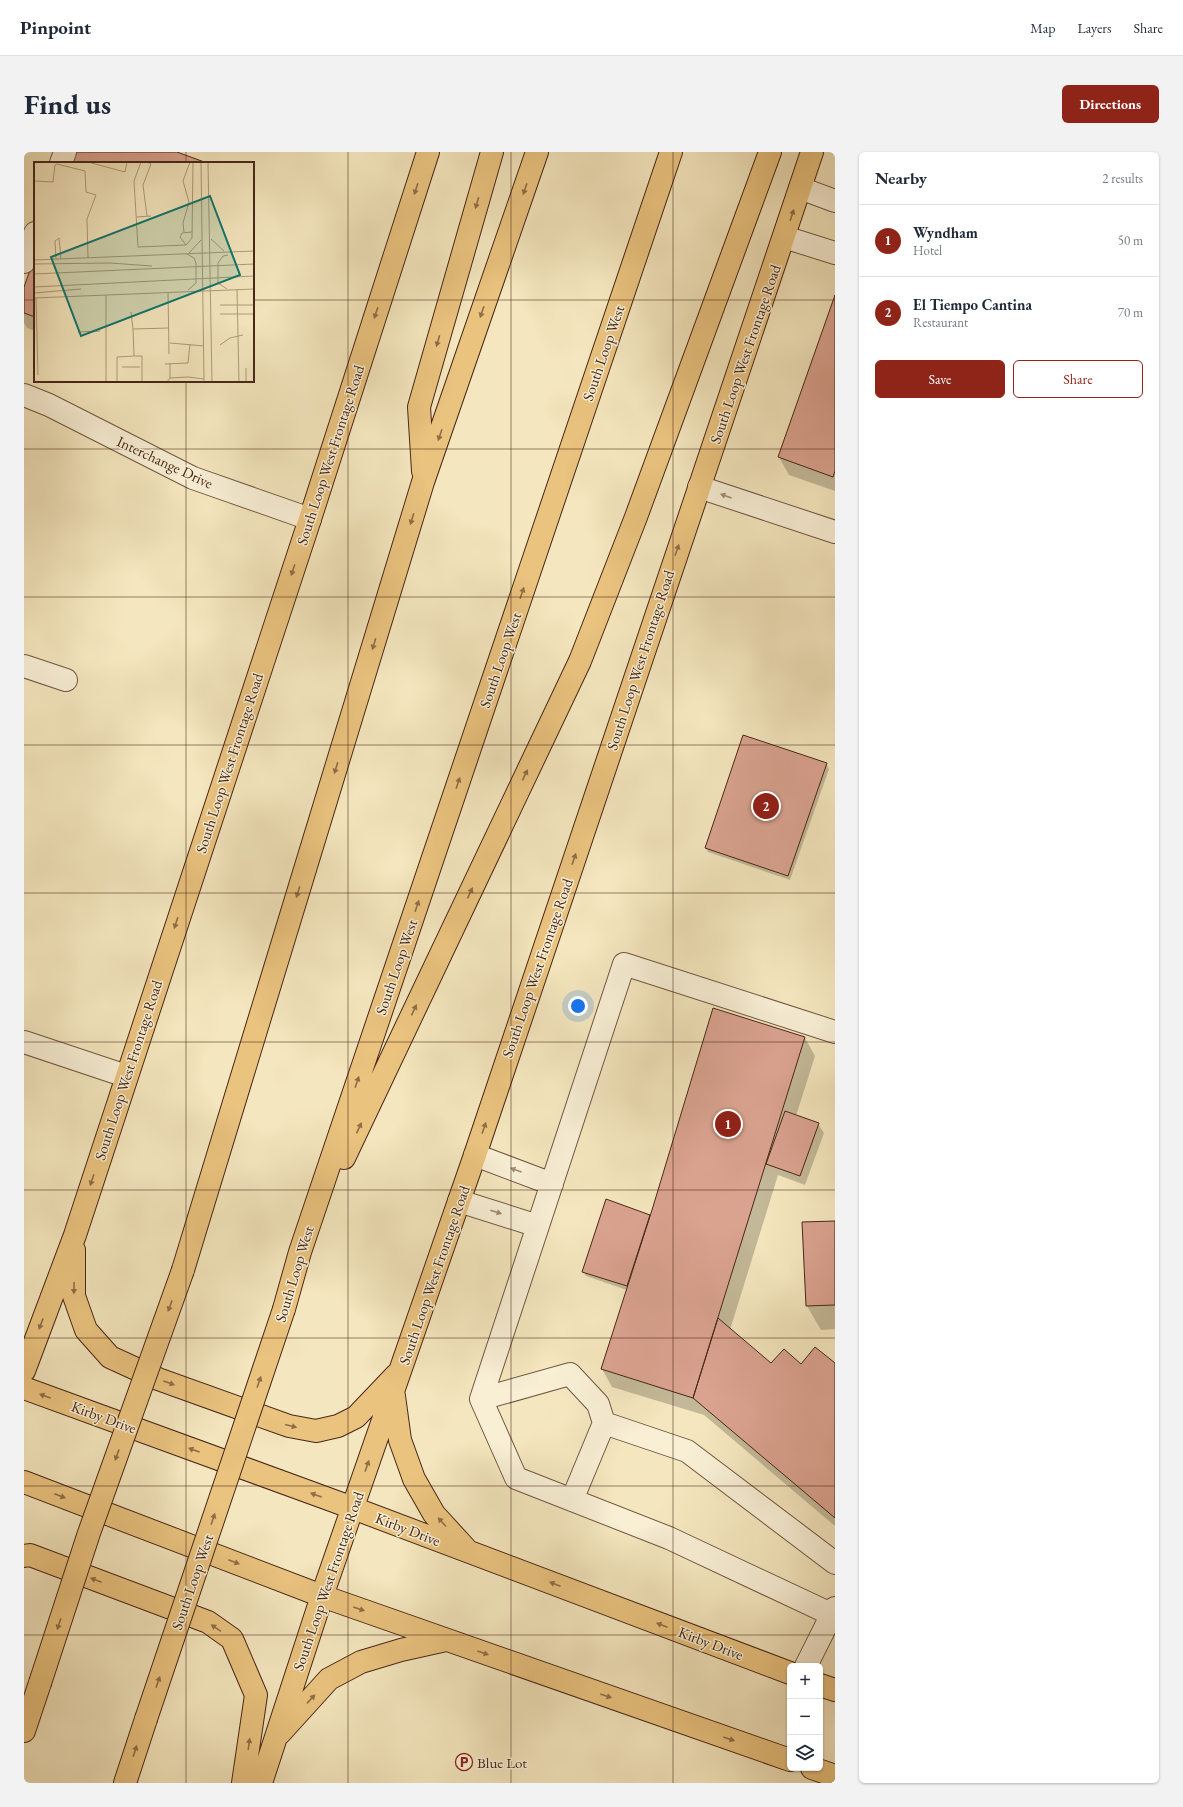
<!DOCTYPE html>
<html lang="en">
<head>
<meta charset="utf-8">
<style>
  body { margin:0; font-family:"EB Garamond",serif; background:#f2f2f3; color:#1f2937 }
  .controls { position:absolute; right:12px; bottom:12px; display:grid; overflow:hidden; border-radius:6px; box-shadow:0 1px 3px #0004 }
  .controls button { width:36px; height:36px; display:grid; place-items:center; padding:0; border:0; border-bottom:1px solid #e0e1e3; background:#fff; color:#1f2937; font:20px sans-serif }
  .you { position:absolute; left:554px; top:854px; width:14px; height:14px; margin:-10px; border:3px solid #fff; border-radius:50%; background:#1a73e8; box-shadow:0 0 0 6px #1a73e833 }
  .badge { display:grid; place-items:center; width:26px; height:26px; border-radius:50%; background:#8f2418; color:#fff; font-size:13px; font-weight:700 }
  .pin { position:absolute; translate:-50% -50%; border:2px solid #fff; box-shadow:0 1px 4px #0006 }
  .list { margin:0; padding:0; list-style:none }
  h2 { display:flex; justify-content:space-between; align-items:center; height:52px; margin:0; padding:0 16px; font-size:17px }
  h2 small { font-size:13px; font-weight:400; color:#747a83 }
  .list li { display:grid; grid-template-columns:26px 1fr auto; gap:12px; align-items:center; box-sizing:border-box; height:72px; padding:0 16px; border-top:1px solid #e0e1e3 }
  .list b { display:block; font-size:15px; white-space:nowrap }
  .list p { margin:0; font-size:13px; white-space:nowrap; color:#747a83 }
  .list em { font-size:13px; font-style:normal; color:#747a83 }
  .actions { display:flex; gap:8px; padding:12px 16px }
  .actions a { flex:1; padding:9px 0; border:1px solid #8f2418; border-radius:6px; text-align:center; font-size:14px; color:#8f2418 }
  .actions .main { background:#8f2418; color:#fff }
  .icon { flex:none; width:22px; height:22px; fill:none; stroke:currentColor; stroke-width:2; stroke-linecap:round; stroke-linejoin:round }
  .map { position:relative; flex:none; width:811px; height:1631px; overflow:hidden; border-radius:6px }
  header { display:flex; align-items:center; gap:24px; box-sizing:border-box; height:56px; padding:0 20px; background:#fff; border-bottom:1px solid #e0e1e3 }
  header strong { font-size:19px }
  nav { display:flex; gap:22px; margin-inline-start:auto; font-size:14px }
  .intro { display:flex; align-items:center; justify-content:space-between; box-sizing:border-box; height:96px; padding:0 24px }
  h1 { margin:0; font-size:28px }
  .button { padding:10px 18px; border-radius:6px; background:#8f2418; color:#fff; font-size:14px; font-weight:700 }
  main { display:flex; gap:24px; padding:0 24px }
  aside { flex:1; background:#fff; border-radius:6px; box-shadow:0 1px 3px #0004 }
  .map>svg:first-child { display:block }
  .shadow { fill:#0003 }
  .building { fill:#daa390; stroke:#472718 }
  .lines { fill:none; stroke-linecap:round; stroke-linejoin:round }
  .minor-casing { stroke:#725742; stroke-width:24 }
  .major-casing { stroke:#472718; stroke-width:24 }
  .highway-casing { stroke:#472718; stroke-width:24 }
  .minor { stroke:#f8efd5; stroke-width:22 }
  .major { stroke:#eac37f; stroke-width:22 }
  .highway { stroke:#eac37f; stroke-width:22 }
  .highway-bridge-casing { stroke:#472718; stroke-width:24; stroke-linecap:butt }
  .highway-bridge { stroke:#eac37f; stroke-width:22 }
  .oneway { fill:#906d46 }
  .oneway2 { fill:#a08b76 }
  .grid { fill:none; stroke:#472718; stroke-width:1; stroke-opacity:0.55 }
  .labels { text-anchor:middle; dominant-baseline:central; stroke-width:3; stroke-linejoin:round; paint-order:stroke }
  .street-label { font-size:15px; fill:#472718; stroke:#f8efd5 }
  .poi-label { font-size:15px; fill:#472718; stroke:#f8efd5; text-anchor:start }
  .inset-road { fill:none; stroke:#af9a7c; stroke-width:1 }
  .view { fill:#0f766e; fill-opacity:0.15; stroke:#0f766e; stroke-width:2 }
  .inset-edge { fill:none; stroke:#472718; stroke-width:2 }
</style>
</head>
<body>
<header>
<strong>Pinpoint</strong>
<nav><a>Map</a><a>Layers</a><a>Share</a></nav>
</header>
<div class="intro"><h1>Find us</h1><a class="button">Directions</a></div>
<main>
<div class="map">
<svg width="811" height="1631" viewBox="0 0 811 1631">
  <rect width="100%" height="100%" fill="#f4e6be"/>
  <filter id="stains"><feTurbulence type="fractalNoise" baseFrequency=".005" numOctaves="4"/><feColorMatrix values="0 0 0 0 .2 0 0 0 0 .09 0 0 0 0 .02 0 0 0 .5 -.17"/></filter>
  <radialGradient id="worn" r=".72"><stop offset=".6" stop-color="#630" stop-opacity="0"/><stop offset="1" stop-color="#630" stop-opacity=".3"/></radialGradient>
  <path class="shadow" d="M11 107V179L3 176 0 171V137Z
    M811 146V339L765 323 755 305Z
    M802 612 805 617 766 728 684 700 682 696Z
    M689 857 781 886 791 904 772 964 794 972 800 981 781 1033 754 1023 706 1178 747 1212H811V1374L680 1263 588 1235 578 1217 603 1138 562 1124 559 1119 626 1064 627 1066Z
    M811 1070V1177L797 1178 783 1154 779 1071Z"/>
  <path class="building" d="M49 0H153L183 11H45Z
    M11 104V165L0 161V135Z
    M811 143V319L809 325 754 305Z
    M719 583 803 611 764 724 681 696Z
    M689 856 781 885 669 1246 577 1217 628 1058Z
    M761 959 795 971 776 1024 742 1012Z
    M582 1047 626 1063 603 1134 558 1120Z
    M811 1069V1153L782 1154 778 1070Z
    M694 1166 747 1211 760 1197 777 1212 791 1195 811 1211V1366L669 1246Z"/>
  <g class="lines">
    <g class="minor-casing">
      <path id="minor" d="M37 11 41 0
        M776 36 811 49
        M760 85 811 101
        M0 110 11 81
        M0 243 25 253 169 326 286 367
        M675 335 811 380
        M0 514 42 528
        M811 880 600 812 457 1247 492 1326 645 1386 811 1464
        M0 890 102 924
        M451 1003 528 1032
        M435 1049 514 1074
        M457 1247 546 1222 574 1252 580 1271 548 1348
        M580 1271 663 1299 811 1411
        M782 1514 811 1456"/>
    </g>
    <g class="major-casing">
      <path id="major" d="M50 1098V1144L62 1178 86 1205 134 1227 265 1274 292 1279 314 1274 332 1265 372 1223
        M0 1219 51 1083 286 367 404 0
        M0 1236 329 1356 766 1521
        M370 1244 376 1288 390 1327 410 1362 442 1397
        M0 1330 298 1444 766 1608
        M0 1404 6 1403 184 1470 208 1487 232 1543 219 1631
        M796 1533 811 1538
        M256 1581 305 1527 337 1510 377 1498 422 1488
        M788 1616 811 1624
        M237 1631 298 1444 451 1003 788 0"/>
    </g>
    <g class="highway-casing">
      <path id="highway" d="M399 319 395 255 468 0
        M320 1006 556 509 612 365 746 0
        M159 1118 399 330 513 0
        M260 1157 276 1100 647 0
        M0 1579 16 1531
        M101 1631 122 1567"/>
    </g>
    <use href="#minor" class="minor"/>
    <use href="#major" class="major"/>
    <use href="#highway" class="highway"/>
    <g class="highway-bridge-casing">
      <path id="highway-bridge" d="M16 1531 65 1381 159 1118
        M122 1567 260 1157"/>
    </g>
    <use href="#highway-bridge" class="highway-bridge"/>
  </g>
  <defs><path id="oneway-solid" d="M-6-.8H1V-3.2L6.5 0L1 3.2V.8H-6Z"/></defs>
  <g class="oneway">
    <use href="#oneway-solid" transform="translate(392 37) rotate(108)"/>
    <use href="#oneway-solid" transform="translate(501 37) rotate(109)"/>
    <use href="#oneway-solid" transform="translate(453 51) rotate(106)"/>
    <use href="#oneway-solid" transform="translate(768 63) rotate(-72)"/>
    <use href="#oneway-solid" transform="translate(458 160) rotate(109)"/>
    <use href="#oneway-solid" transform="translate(352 161) rotate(108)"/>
    <use href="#oneway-solid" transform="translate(414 189) rotate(106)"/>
    <use href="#oneway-solid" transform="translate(416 283) rotate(109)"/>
    <use href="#oneway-solid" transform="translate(388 367) rotate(107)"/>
    <use href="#oneway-solid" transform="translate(653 398) rotate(-71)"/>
    <use href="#oneway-solid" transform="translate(269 418) rotate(108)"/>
    <use href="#oneway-solid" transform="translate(498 441) rotate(-71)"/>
    <use href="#oneway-solid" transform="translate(350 492) rotate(107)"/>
    <use href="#oneway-solid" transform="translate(312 616) rotate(107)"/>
    <use href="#oneway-solid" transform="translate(501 623) rotate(-65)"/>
    <use href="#oneway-solid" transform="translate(434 631) rotate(-71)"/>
    <use href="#oneway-solid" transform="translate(550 707) rotate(-71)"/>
    <use href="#oneway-solid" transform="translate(274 740) rotate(107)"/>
    <use href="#oneway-solid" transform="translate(446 741) rotate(-65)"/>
    <use href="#oneway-solid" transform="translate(393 754) rotate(-71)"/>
    <use href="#oneway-solid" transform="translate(152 771) rotate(108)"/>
    <use href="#oneway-solid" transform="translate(390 858) rotate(-65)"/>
    <use href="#oneway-solid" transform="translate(333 930) rotate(-71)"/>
    <use href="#oneway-solid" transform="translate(335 976) rotate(-65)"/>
    <use href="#oneway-solid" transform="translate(460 976) rotate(-71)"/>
    <use href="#oneway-solid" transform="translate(68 1028) rotate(108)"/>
    <use href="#oneway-solid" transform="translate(50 1136) rotate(91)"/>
    <use href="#oneway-solid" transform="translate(146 1154) rotate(110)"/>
    <use href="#oneway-solid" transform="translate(17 1172) rotate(111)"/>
    <use href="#oneway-solid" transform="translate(235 1230) rotate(-71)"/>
    <use href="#oneway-solid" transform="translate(145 1231) rotate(20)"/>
    <use href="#oneway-solid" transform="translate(21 1244) rotate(-160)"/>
    <use href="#oneway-solid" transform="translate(267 1274) rotate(14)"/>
    <use href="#oneway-solid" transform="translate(170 1298) rotate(-160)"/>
    <use href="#oneway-solid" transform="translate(93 1303) rotate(110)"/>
    <use href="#oneway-solid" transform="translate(343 1314) rotate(-71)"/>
    <use href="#oneway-solid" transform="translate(292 1343) rotate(-160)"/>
    <use href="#oneway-solid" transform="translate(36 1344) rotate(21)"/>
    <use href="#oneway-solid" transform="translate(189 1367) rotate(-71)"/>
    <use href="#oneway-solid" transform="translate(418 1370) rotate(-132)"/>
    <use href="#oneway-solid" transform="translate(210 1410) rotate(21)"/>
    <use href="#oneway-solid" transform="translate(72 1428) rotate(-159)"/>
    <use href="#oneway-solid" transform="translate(531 1432) rotate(-159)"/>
    <use href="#oneway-solid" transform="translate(335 1457) rotate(19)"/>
    <use href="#oneway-solid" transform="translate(35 1472) rotate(108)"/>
    <use href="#oneway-solid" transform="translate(638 1473) rotate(-159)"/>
    <use href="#oneway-solid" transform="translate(192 1476) rotate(-146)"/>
    <use href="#oneway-solid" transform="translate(459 1501) rotate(19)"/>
    <use href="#oneway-solid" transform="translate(134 1530) rotate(-71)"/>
    <use href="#oneway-solid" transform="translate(582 1544) rotate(19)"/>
    <use href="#oneway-solid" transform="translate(287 1547) rotate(-47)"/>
    <use href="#oneway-solid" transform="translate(705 1587) rotate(19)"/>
    <use href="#oneway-solid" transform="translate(225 1592) rotate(-82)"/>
    <use href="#oneway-solid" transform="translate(111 1599) rotate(-72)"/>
  </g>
  <g class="oneway2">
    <use href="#oneway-solid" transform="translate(702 344) rotate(-160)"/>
    <use href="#oneway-solid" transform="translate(492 1018) rotate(-160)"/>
    <use href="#oneway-solid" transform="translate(472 1060) rotate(18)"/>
  </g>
  <path class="grid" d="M162 0V11M324 0V1631M487 0V1631M649 0V1631M0 148H11M229 148H811M162 229V1631M0 297H811M0 445H811M0 593H811M0 741H811M0 890H811M0 1038H811M0 1186H811M0 1334H811M0 1483H811"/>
  <defs>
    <g id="parking-ring" transform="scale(0.9)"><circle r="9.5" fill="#f8efd5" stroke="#8f2418" stroke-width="1.5"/><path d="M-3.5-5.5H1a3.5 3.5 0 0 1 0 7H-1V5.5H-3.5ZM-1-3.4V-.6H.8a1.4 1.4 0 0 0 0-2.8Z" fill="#8f2418"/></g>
  </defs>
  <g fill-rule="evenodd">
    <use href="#parking-ring" x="440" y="1610"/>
  </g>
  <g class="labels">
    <g class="street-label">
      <text transform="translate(579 201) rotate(-71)">South Loop West</text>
      <text transform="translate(721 202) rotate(-71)">South Loop West Frontage Road</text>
      <text transform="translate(306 303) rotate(-72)">South Loop West Frontage Road</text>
      <text transform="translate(141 310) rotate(25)">Interchange Drive</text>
      <text transform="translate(476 508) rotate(-71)">South Loop West</text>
      <text transform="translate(616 508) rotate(-72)">South Loop West Frontage Road</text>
      <text transform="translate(205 611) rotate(-72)">South Loop West Frontage Road</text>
      <text transform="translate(372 815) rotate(-71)">South Loop West</text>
      <text transform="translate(513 816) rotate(-71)">South Loop West Frontage Road</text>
      <text transform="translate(104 918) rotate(-72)">South Loop West Frontage Road</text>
      <text transform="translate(270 1122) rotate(-73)">South Loop West</text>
      <text transform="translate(410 1123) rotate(-71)">South Loop West Frontage Road</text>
      <text transform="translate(80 1265) rotate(20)">Kirby Drive</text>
      <text transform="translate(384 1377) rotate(21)">Kirby Drive</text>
      <text transform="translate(304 1429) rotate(-71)">South Loop West Frontage Road</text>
      <text transform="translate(168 1430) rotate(-71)">South Loop West</text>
      <text transform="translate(687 1491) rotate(21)">Kirby Drive</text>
    </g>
    <g class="poi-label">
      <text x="453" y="1610">Blue Lot</text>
    </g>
  </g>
  <g transform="translate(10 10)">
    <rect width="220" height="220" fill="#f4e6be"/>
    <path class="inset-road" d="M54 0 91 10 93 0M107 0 100 19 104 85 152 83 158 76 159 0M113 0 117 2 109 23 113 54M167 0 170 220M174 0 178 220M0 19 19 20 21 3 23 2 51 9 52 30 62 33 53 57 54 96M103 55 117 54M150 70 149 61 155 40 149 19 156 0M177 77 190 89M152 83 146 75 148 71 158 70M155 91 167 78M153 92 160 96 162 101V121L154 128M22 97 21 79 25 76 27 97M0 98 220 89M0 102 76 101 118 104M0 112 220 102M0 125 220 114M193 127 184 121V101L189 94 194 93M203 128 205 220M134 130 135 192M0 131 47 127M0 136 220 127M2 136 4 213M186 143H220M97 150 99 167M186 152H220M44 170 66 169M136 181 170 184M186 183 196 176 209 173M100 194H108V220M136 201V216M131 202 154 201 156 182M88 205H106M212 206V220M72 220V133M83 220V195L100 194 99 167 135 166M133 220 136 216 154 215 170 217"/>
    <path class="view" d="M176 34 206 113 47 174 17 95Z"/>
    <rect width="220" height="220" class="inset-edge"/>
  </g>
  <rect width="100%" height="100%" filter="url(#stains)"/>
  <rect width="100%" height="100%" fill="url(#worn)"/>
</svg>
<div class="controls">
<button>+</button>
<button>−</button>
<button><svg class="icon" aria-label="layers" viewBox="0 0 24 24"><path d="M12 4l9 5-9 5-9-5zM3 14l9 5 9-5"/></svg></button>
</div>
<div class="you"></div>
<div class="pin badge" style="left:704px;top:972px">1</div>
<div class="pin badge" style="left:742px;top:654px">2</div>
</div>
<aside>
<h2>Nearby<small>2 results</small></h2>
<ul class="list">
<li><span class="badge">1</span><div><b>Wyndham</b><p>Hotel</p></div><em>50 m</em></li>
<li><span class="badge">2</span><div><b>El Tiempo Cantina</b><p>Restaurant</p></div><em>70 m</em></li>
</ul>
<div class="actions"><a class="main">Save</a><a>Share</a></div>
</aside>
</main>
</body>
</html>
